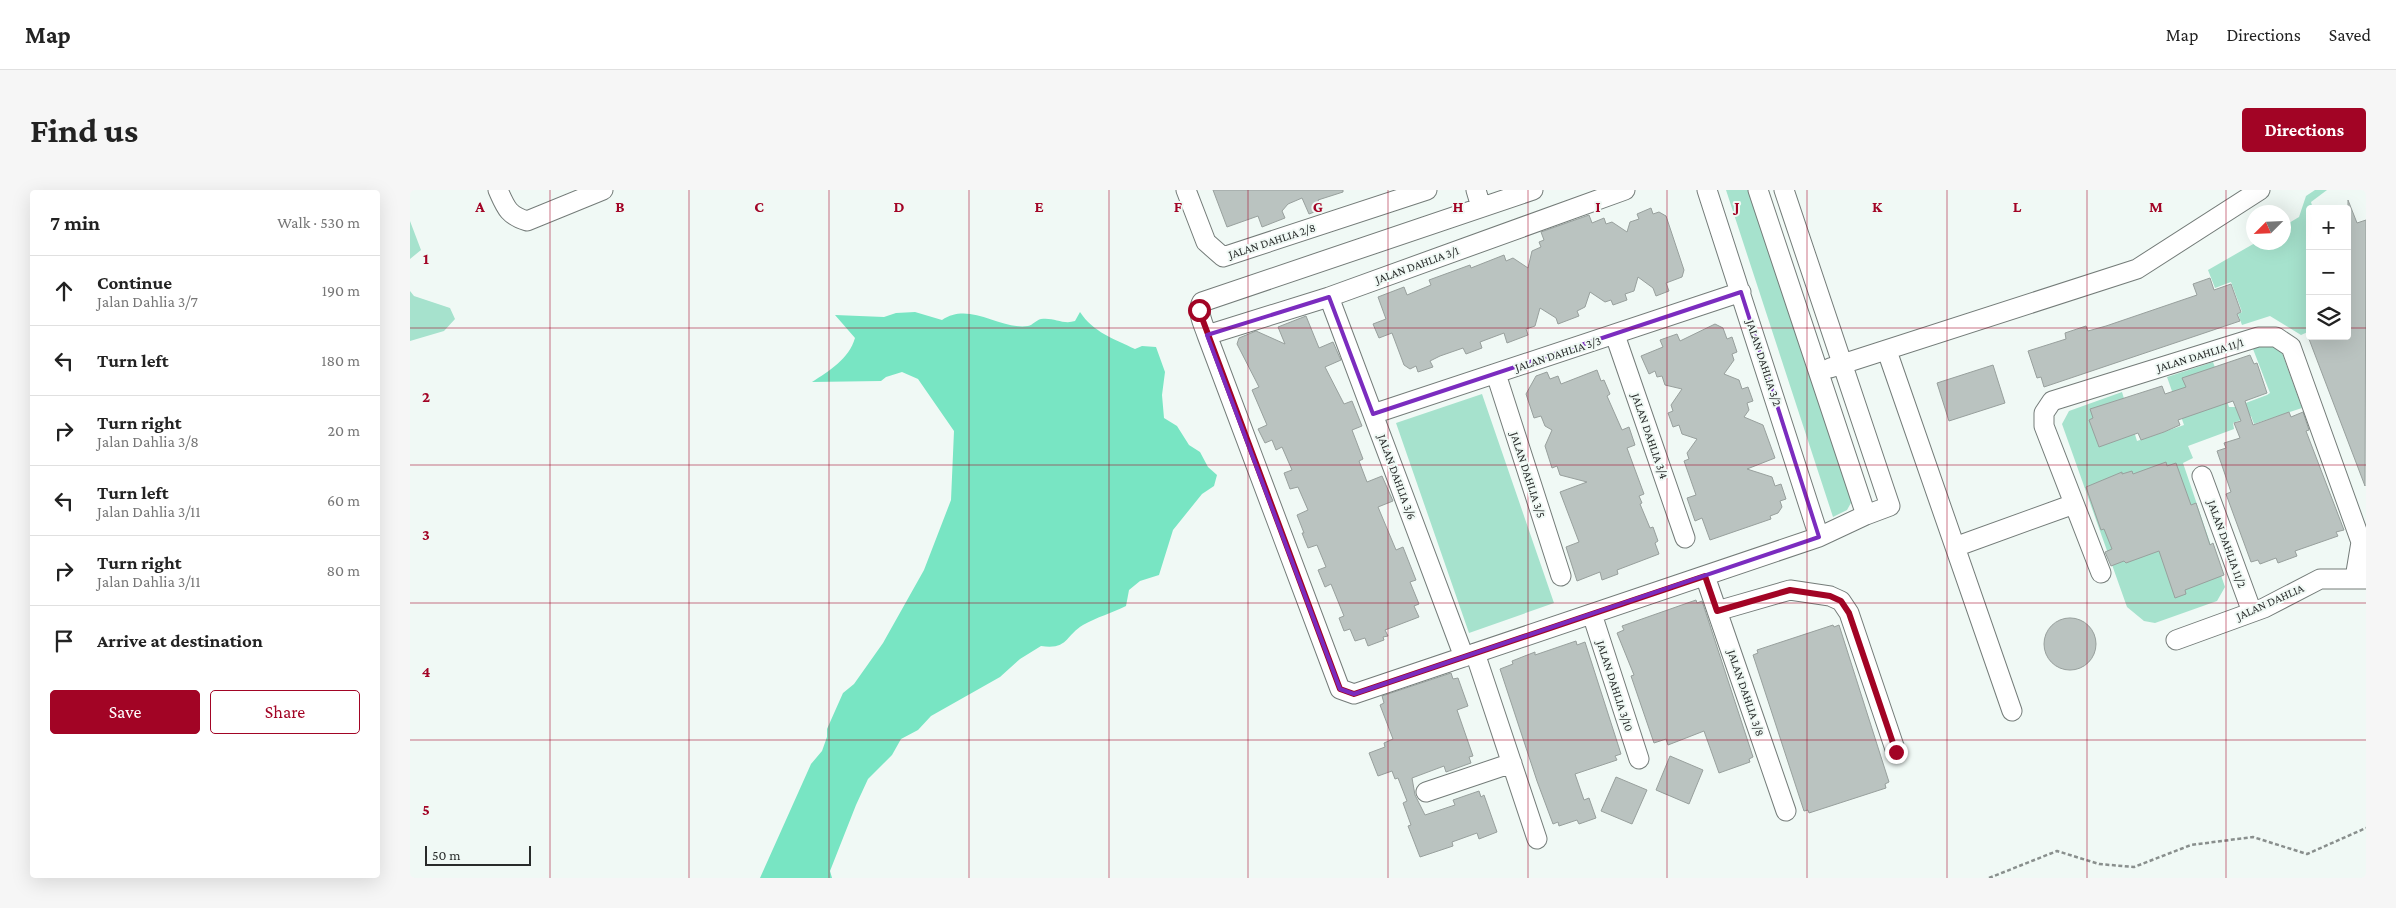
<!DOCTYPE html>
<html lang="en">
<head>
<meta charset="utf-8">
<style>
  body { margin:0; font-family:"Crimson Pro",serif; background:#f6f6f6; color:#222 }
  .controls { position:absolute; right:15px; top:15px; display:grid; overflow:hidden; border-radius:5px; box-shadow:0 5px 20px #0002 }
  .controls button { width:45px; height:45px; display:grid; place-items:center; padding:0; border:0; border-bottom:1px solid #e0e0e0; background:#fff; color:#222; font:25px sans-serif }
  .compass { position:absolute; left:1836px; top:15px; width:45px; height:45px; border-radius:50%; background:#fff; box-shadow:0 5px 20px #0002; rotate:246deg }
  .scale { position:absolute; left:15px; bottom:12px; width:106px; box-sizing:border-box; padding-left:5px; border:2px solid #282b2a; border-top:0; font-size:14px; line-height:18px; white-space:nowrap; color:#282b2a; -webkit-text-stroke:4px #f0f9f5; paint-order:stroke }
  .stop { position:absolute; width:15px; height:15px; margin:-11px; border:4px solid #a20425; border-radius:50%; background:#fff }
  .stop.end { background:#a20425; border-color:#fff; box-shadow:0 1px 5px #0008 }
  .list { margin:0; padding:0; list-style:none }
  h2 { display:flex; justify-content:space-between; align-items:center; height:65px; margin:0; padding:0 20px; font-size:21px }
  h2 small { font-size:16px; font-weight:400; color:#767676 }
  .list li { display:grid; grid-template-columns:32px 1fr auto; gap:15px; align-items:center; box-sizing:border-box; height:70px; padding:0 20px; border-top:1px solid #e0e0e0 }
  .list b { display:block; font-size:19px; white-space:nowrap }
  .list p { margin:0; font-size:16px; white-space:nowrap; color:#767676 }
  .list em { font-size:16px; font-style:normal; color:#767676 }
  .actions { display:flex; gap:10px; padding:15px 20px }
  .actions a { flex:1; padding:11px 0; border:1px solid #a20425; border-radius:5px; text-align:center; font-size:18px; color:#a20425 }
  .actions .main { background:#a20425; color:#fff }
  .icon { flex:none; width:28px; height:28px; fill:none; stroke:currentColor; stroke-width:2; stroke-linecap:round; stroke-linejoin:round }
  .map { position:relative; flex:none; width:1956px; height:688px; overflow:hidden; border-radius:5px }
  header { display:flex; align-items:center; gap:30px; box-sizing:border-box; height:70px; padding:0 25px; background:#fff; border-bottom:1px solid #e0e0e0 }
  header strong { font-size:24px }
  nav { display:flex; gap:28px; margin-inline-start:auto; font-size:18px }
  .intro { display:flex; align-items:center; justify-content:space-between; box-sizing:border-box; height:120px; padding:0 30px }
  h1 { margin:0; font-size:35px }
  .button { padding:12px 22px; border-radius:5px; background:#a20425; color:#fff; font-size:18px; font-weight:700 }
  main { display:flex; gap:30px; padding:0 30px }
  aside { flex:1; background:#fff; border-radius:5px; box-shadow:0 5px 20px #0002 }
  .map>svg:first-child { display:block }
  .green { fill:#a6e2cd }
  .water { fill:#78e5c3 }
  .building { fill:#bac3c0; stroke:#98a09d }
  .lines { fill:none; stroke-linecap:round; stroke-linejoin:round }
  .minor-casing { stroke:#747c79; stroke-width:21 }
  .path { stroke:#898f8d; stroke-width:2.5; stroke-dasharray:4 2.5; stroke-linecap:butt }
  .minor { stroke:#fff; stroke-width:19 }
  .route { stroke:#a20425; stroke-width:6 }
  .marked { fill:none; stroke:#7b2cbf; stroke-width:4; stroke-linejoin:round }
  .grid { fill:none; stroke:#a20425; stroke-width:1; stroke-opacity:0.55 }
  .labels { text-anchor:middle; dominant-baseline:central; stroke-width:4; stroke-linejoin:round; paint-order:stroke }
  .street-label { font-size:12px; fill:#282b2a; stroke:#f0f9f5 }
  .grid-label { font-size:16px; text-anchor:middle; font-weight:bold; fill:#a20425; stroke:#f0f9f5; stroke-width:4; stroke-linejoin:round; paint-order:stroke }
</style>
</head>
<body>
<header>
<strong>Map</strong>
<nav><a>Map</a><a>Directions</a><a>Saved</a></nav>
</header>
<div class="intro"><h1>Find us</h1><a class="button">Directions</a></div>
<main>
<aside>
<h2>7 min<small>Walk · 530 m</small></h2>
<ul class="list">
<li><svg class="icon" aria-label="ahead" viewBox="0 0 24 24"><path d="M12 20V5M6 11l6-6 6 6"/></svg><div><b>Continue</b><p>Jalan Dahlia 3/7</p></div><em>190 m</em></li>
<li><svg class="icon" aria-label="left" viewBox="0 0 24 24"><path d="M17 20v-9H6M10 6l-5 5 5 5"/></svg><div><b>Turn left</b></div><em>180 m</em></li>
<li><svg class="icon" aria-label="right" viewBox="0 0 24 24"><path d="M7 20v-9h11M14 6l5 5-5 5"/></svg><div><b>Turn right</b><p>Jalan Dahlia 3/8</p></div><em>20 m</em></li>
<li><svg class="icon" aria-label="left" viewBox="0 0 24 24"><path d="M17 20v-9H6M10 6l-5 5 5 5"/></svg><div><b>Turn left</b><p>Jalan Dahlia 3/11</p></div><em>60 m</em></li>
<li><svg class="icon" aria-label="right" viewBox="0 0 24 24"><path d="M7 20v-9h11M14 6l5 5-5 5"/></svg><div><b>Turn right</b><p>Jalan Dahlia 3/11</p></div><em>80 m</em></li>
<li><svg class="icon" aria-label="arrive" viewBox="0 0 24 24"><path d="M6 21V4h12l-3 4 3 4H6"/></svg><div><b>Arrive at destination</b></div></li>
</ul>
<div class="actions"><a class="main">Save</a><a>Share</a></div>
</aside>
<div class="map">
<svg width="1956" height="688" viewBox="0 0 1956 688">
  <rect width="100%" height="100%" fill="#f0f9f5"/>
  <path class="green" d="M1316 0H1341L1442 311 1437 320 1423 327Z
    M1905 0H1917L1901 12 1903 19H1900V141L1891 145 1860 126 1832 135 1828 124 1832 122 1821 92 1805 98 1798 80 1845 53 1874 52V36L1889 27 1896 6Z
    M0 31 11 60 0 69Z
    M0 101 4 106 40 118 45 129 34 141 0 151Z
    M1857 153 1871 160 1892 218 1844 234 1841 226 1823 233 1824 239 1778 256 1783 268 1773 273 1815 397 1807 411 1745 433 1734 431 1717 417 1652 234 1659 221 1712 202 1727 251 1774 235 1757 187 1803 172 1819 217H1825L1857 205 1860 203 1843 159Z
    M1072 204 1144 413 1059 443 986 233Z"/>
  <path class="water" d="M505 122 532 130C560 111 589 140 618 136 623 135 626 130 631 129 644 127 653 135 665 131L670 122C683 142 704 149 725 159L732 156 746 157 755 182 752 205 754 228 767 236 779 255 790 262 798 277 807 285 804 296 792 304 763 340 749 385 730 391 719 400 716 416C702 423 687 427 673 435 655 446 658 460 631 456L610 469 590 487 521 526 508 540 491 549 482 565 458 589 446 615 420 681 422 688H350L401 574 412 561 417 547V539L433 503 444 494 473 453 514 380 541 310 544 241 508 189 492 182 476 187 471 191 402 192C419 181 439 169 445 148L425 125 474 127 486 123Z"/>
  <path class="building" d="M803 0H933V2L908 10 912 19 899 24 892 8 878 14 872 21 875 28 852 37 848 26 817 37Z
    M1938 10 1947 33 1956 30 1955 296 1899 149 1906 146H1937Z
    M1241 18 1243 24 1249 22 1256 26 1274 80 1272 87 1256 93 1259 101 1246 106 1243 98 1228 87 1224 101 1215 104 1217 110 1203 115 1201 110 1195 112 1180 102 1175 117 1167 121 1169 126 1148 134 1146 128 1130 118 1125 136 1116 139 1118 145 1097 153 1094 143 1070 152 1072 158 1056 164 1053 158 1030 166 1020 171 1023 177 1008 182 1006 176 1000 179 994 175 982 143 969 148 963 134 976 129 968 107 994 97 997 105 1021 95 1019 90 1060 75 1061 78 1094 65 1096 71 1103 68 1118 78 1122 61 1131 57 1129 52 1134 50 1131 42 1179 25 1182 33 1194 28 1196 34 1202 32 1217 42 1220 32 1229 29 1227 24Z
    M1800 88 1804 100 1821 94 1831 122 1827 124 1830 131 1634 197 1631 187 1627 188 1618 161 1656 149 1655 143 1676 136 1678 141 1696 136 1787 105 1783 94Z
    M896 126 909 158 923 152 930 168 931 170 915 177 934 214 942 211 952 236 942 240 953 269 949 271 957 292 972 286 983 311 968 317 986 360 993 357 1006 390 1000 392 1009 414 1004 416 1009 427 975 440 978 446 973 447 974 450 958 456 955 448 945 451 940 439 934 441 929 428 934 426 921 394 915 397 908 380 916 377 907 355 898 358 892 343H894L887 325 898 320 888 297 880 299 874 283 882 280 872 257 866 260 862 250 855 253 848 239 857 235 842 200 849 197 827 154 829 148 846 141 875 154 868 137Z
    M1305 134 1313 138 1317 149 1322 147 1327 162 1322 164 1324 170 1314 184 1329 190 1332 199 1338 197 1343 211 1337 213 1339 220 1334 227 1353 235 1365 268 1337 279 1362 287 1365 296 1371 294 1376 309 1370 311 1372 317 1368 323 1360 326 1361 329 1300 350 1292 328 1285 331 1277 308 1286 305 1274 271 1279 269 1277 263 1287 249 1272 244 1269 235 1263 237 1258 223 1263 221 1261 215 1272 199 1255 195 1252 186 1247 187 1245 181 1239 184 1231 166 1253 157 1250 150 1267 144 1270 151Z
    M1840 165 1844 174 1847 173 1857 203 1835 211 1843 235 1879 222 1881 227 1893 222 1899 240 1896 241 1934 340 1926 342 1928 346 1885 361 1887 366 1868 373 1866 368 1850 374 1848 370 1841 372 1816 304 1821 302 1807 261 1816 258 1814 253 1830 248 1824 233 1831 231 1823 211 1768 230 1770 235 1754 242 1731 250 1728 243 1689 257 1679 230 1683 228 1680 219 1752 196 1755 204 1776 197 1772 188Z
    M1583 175 1595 213 1539 231 1527 193Z
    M1187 180 1191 191 1194 190 1200 204 1197 206 1212 240 1219 237 1225 255 1217 258 1234 304 1229 306 1232 313 1230 314 1240 338 1243 337 1248 351 1245 353 1249 364 1207 380 1208 384 1192 390 1190 382 1167 391 1156 357 1169 352 1150 302 1177 292 1150 285 1147 276 1142 278 1135 256 1142 240 1135 236 1131 226 1124 228 1116 204 1126 186 1137 182 1140 189 1148 186 1151 194Z
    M1756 272 1757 276 1766 273 1781 315 1786 313 1800 355 1803 353 1814 385 1775 400 1776 404 1765 408 1749 361 1716 373 1714 371 1701 376 1695 362 1702 359 1694 339 1691 340 1676 297 1712 282V284L1722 281 1723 284Z
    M1286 410 1287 413 1292 411 1343 567 1339 569 1340 572 1309 583 1294 541 1258 555 1256 549 1244 553 1221 486 1224 485 1207 443 1214 440 1212 436Z
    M1634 454a26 26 0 1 1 52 0a26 26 0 1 1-52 0Z
    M1423 435 1424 437 1429 435 1479 592 1475 594 1476 598 1399 623 1398 620 1394 621 1343 465 1348 463 1347 460Z
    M1166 451 1167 455 1175 452 1211 564 1205 566 1207 570 1165 584 1174 610 1179 608 1186 628 1169 634 1167 630 1149 636 1148 632 1143 634 1127 591 1090 479 1103 474 1102 471 1125 462V465Z
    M1041 483 1043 489 1048 488 1058 516 1047 520 1063 566 1059 567 1061 573 1036 582 1034 576 1002 588 1005 605 1015 625 1045 615 1043 610 1069 601 1071 607 1074 605 1087 642 1069 649 1067 643 1042 652 1043 656 1010 667 998 636 1001 635 993 613 997 611 988 588 985 589 982 581 968 586 959 563 975 557 974 553 983 549 970 515 974 513 972 506Z
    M1260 566 1293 580 1279 614 1246 600Z
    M1206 587 1237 600 1222 634 1191 621Z"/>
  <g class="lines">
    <g class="minor-casing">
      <path id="minor" d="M88 0C96 18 98 25 117 31L193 0
        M776 0 796 52 813 67 1017 0
        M1066 0 1071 17
        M1123 0 792 112C786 122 794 135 797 145L930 499 944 504 1409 347 1456 325
        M1297 0 1409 347
        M1348 0 1456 325 1480 316 1374 0
        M919 107 1054 467
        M797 145 919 107 1215 0
        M1205 145 1275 348
        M1477 161 1602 521
        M1420 178 1727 79 1850 0
        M1086 184 1151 386
        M963 224 1331 102
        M1792 286 1842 422
        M1545 357 1664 314
        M1691 383 1634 236V223L1642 211 1848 147H1866L1881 157 1951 352 1945 388
        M1295 386 1376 621
        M1307 421 1380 400 1420 406 1431 411 1439 423 1486 562
        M1182 424 1229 569
        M1766 450 1854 418 1910 389H1956
        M1065 463 1127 649
        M1016 602 1102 573"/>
    </g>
    <path class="path" d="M1579 688 1647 661 1689 674 1724 677 1781 655 1843 647 1897 664 1956 638"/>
    <use href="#minor" class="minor"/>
  </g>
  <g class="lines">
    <path class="route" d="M789 120 930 499 944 504 1295 386 1307 421 1380 400 1420 406 1431 411 1439 423 1486 562"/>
  </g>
  <path class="marked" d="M1331 102 1409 347 944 504 930 499 797 145 919 107 963 224Z"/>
  <path class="grid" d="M140 0V688M279 0V688M419 0V688M559 0V688M699 0V688M838 0V688M978 0V688M1118 0V688M1257 0V688M1397 0V688M1537 0V688M1677 0V688M1816 0V688M0 138H1900M1937 138H1956M0 275H1956M0 413H1956M0 550H1956"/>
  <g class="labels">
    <g class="street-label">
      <text transform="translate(862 51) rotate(-18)">JALAN DAHLIA 2/8</text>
      <text transform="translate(1007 75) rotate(-20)">JALAN DAHLIA 3/1</text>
      <text transform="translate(1148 164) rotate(-18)">JALAN DAHLIA 3/3</text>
      <text transform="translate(1790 165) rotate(-17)">JALAN DAHLIA 11/1</text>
      <text transform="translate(1354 173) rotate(72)">JALAN DAHLIA 3/2</text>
      <text transform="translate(1240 246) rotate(71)">JALAN DAHLIA 3/4</text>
      <text transform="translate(1118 285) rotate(72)">JALAN DAHLIA 3/5</text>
      <text transform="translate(987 287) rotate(70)">JALAN DAHLIA 3/6</text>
      <text transform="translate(1817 354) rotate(70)">JALAN DAHLIA 11/2</text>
      <text transform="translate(1860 412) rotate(-24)">JALAN DAHLIA</text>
      <text transform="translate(1205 496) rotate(72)">JALAN DAHLIA 3/10</text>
      <text transform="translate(1336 503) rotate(71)">JALAN DAHLIA 3/8</text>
    </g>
  </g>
  <g class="grid-label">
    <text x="70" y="22">A</text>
    <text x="210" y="22">B</text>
    <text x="349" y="22">C</text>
    <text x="489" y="22">D</text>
    <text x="629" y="22">E</text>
    <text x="768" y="22">F</text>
    <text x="908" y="22">G</text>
    <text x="1048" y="22">H</text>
    <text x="1188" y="22">I</text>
    <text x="1327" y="22">J</text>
    <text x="1467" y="22">K</text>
    <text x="1607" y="22">L</text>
    <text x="1746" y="22">M</text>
    <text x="16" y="74">1</text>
    <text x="16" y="212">2</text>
    <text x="16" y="350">3</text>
    <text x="16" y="487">4</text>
    <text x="16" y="625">5</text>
  </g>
</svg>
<div class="controls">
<button>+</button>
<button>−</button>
<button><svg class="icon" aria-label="layers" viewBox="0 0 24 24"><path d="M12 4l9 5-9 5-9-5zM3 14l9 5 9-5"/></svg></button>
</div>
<svg class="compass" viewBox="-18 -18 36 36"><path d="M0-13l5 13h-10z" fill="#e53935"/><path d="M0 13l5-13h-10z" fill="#767676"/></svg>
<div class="scale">50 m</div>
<div class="stop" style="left:789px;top:120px"></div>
<div class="stop end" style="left:1486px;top:562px"></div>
</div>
</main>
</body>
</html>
